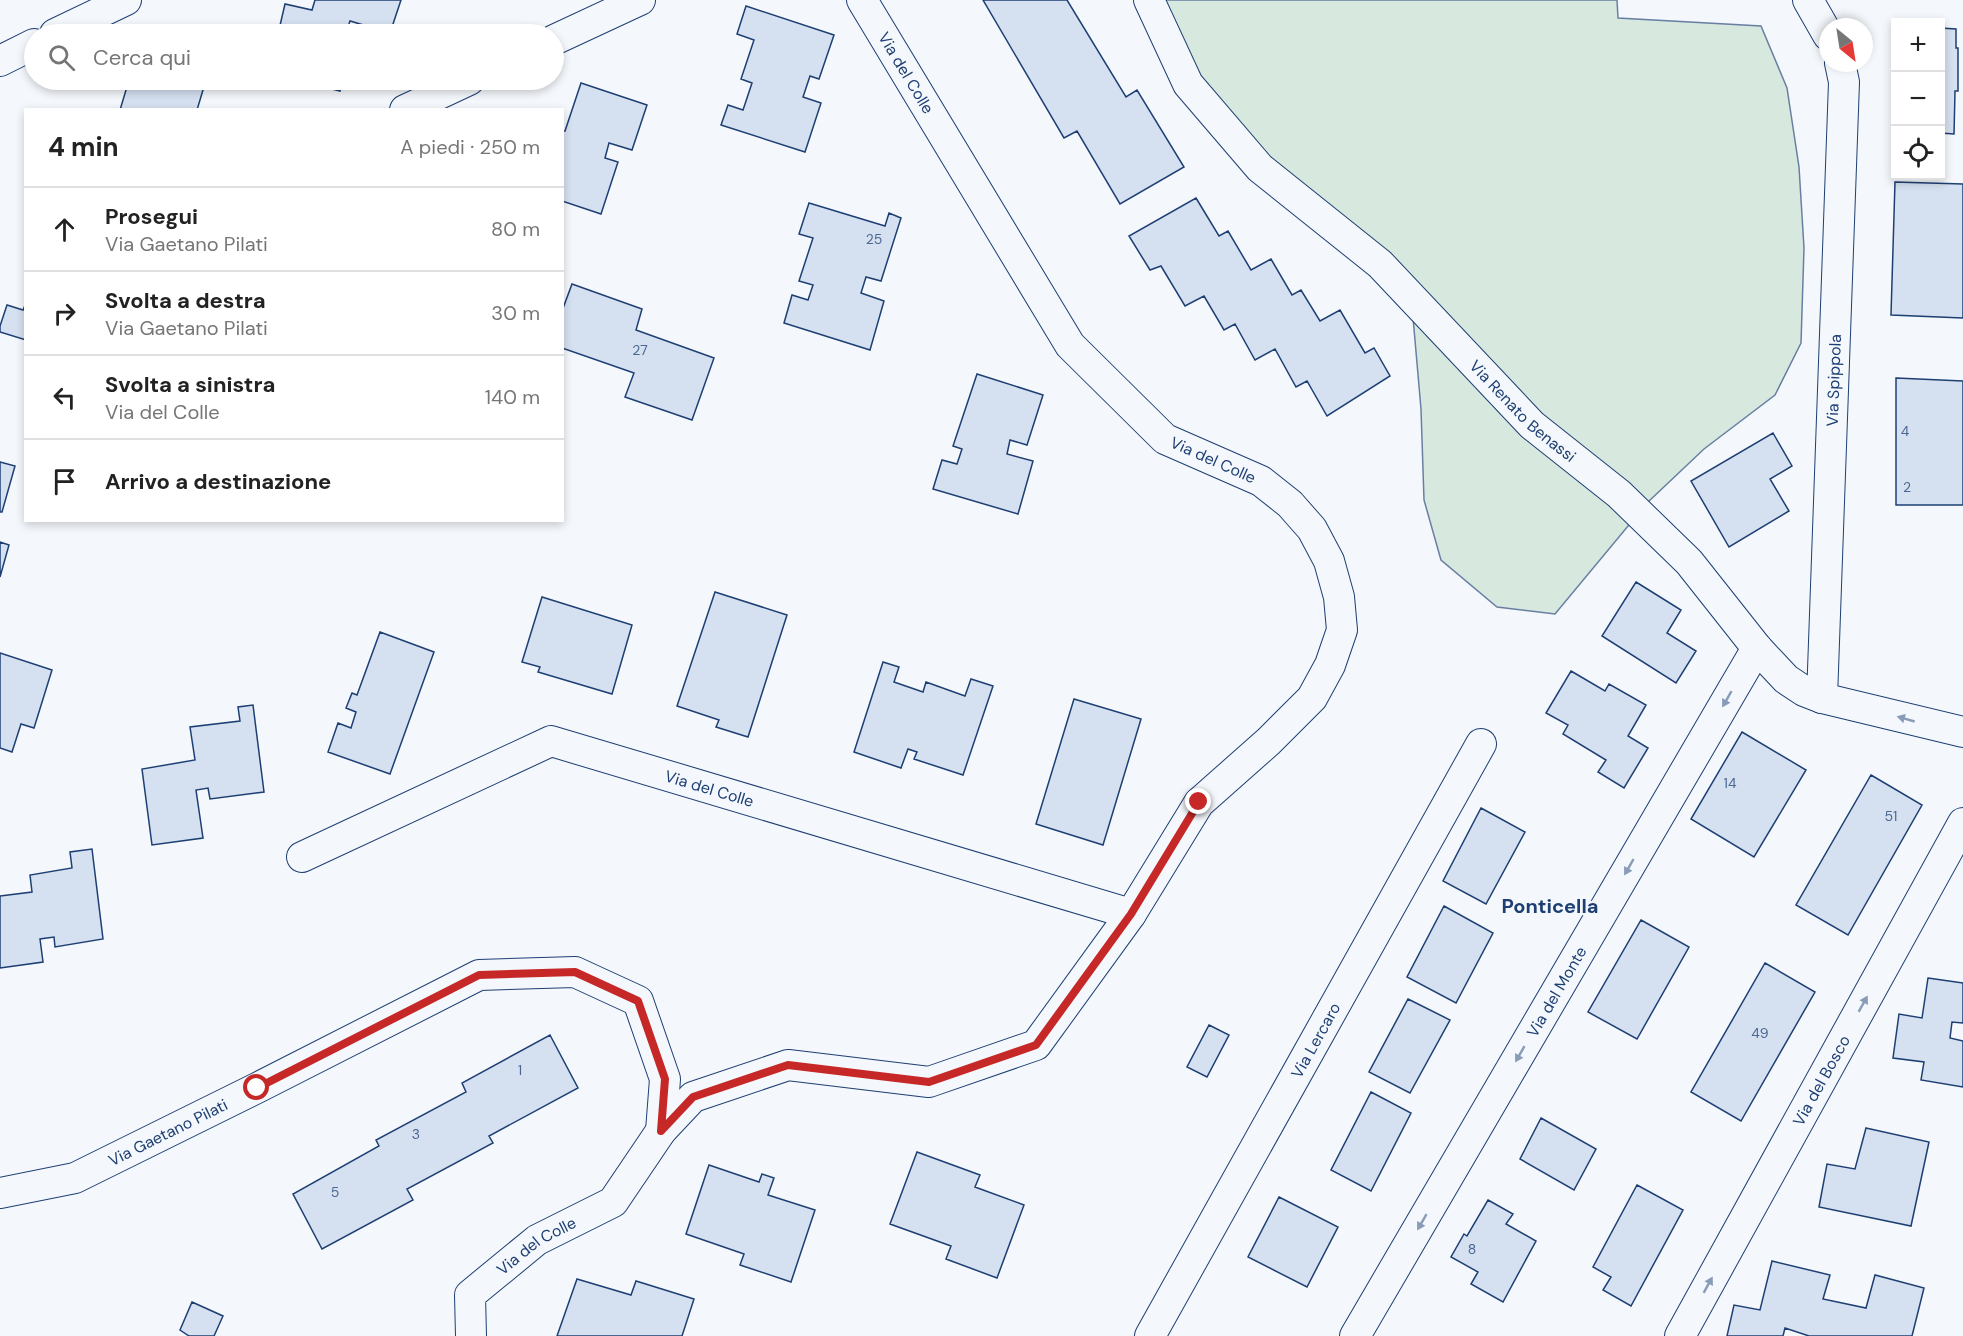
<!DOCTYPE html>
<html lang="it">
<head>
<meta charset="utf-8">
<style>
  body { margin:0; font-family:"DM Sans",sans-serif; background:#f6f6f6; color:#222 }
  .controls { position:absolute; right:18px; top:18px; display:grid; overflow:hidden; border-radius:0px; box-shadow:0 3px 9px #0003 }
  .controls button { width:54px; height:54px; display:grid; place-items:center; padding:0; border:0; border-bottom:2px solid #e0e0e0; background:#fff; color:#222; font:30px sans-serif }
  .compass { position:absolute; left:1819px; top:18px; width:54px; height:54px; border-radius:50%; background:#fff; box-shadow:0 3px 9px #0003; rotate:150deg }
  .stop { position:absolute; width:18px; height:18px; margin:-14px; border:4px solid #c62828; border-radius:50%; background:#fff }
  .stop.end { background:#c62828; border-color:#fff; box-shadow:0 2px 6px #0008 }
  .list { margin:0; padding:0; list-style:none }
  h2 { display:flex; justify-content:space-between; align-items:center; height:78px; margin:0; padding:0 24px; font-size:26px }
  h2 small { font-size:20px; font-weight:400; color:#767676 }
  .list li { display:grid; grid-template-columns:39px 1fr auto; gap:18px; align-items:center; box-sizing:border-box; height:84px; padding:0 24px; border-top:2px solid #e0e0e0 }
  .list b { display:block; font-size:22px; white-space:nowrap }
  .list p { margin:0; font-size:20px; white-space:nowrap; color:#767676 }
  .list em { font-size:20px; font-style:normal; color:#767676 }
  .icon { flex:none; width:33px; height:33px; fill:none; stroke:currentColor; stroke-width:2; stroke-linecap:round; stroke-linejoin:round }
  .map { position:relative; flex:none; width:1963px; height:1336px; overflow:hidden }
  .search { position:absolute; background:#fff; box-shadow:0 3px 9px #0003; left:24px; top:24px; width:540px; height:66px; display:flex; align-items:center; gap:15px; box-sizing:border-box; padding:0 21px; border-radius:33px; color:#767676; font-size:22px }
  .panel { position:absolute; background:#fff; box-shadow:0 3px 9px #0003; left:24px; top:108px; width:540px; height:414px; border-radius:0px }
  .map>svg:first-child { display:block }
  .green { fill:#d7e8df; stroke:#687fa3; stroke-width:1.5 }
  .building { fill:#d5e0f0; stroke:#1d3f73; stroke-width:1.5 }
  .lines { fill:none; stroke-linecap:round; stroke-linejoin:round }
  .minor-casing { stroke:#1d3f73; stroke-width:32 }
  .minor { stroke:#f4f7fb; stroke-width:30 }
  .oneway { fill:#889bb7 }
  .route { stroke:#c62828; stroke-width:8 }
  .labels { text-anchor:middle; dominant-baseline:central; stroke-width:4.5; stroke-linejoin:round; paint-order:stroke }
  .number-label { font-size:14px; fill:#4b6792 }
  .street-label { font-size:16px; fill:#1d3f73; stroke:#f4f7fb }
  .quarter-label { font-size:20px; font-weight:bold; fill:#1d3f73; stroke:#f4f7fb }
</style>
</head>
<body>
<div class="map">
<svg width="1963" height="1336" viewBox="0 0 1963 1336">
  <rect width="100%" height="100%" fill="#f4f7fb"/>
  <path class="green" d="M1151 0H1617L1618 18 1761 26 1787 88 1799 167 1804 248 1801 343 1775 395 1704 449 1648 502 1555 614 1497 607 1441 560 1424 500 1421 409 1412 306 1256 174Z"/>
  <path class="building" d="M315 0H401L390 33 350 21 347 30 358 34H278L285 4 312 10Z
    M983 0H1067L1126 97 1137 90 1184 167 1120 204 1077 131 1064 138Z
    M746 6 834 35 819 79 810 76 803 97 821 103 805 152 721 125 728 105 743 110 752 83 741 79 754 40 737 34Z
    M1940 28 1956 29V48H1958V91H1955L1954 134 1940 133Z
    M129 80H206L197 110H120Z
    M298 80H344L340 91Z
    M581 83 647 105 632 150 609 143 605 158 618 162 601 214 562 201V131H565Z
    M1895 182 1963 184V318L1891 315Z
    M1196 198 1219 236 1228 231 1251 270 1271 259 1292 295 1301 290 1320 321 1340 310 1365 353 1374 348 1390 376 1327 416 1307 381 1296 387 1275 349 1255 360 1235 324 1224 330 1204 296 1185 306 1161 266 1150 270 1129 236Z
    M809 203 885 226 889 213 901 218 881 281 866 277 861 293 884 301 870 350 784 323 792 295 808 300 813 285 799 281 813 238 799 234Z
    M572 284 642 309 636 330 714 358 692 420 625 397 634 373 562 348V311Z
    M26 303V340L0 332V326L7 305 23 310Z
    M977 374 1043 395 1027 445 1010 440 1007 454 1033 461 1018 514 933 489 942 460 957 464 962 449 953 446Z
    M1896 378 1963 381V505H1896Z
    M1773 433 1792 466 1770 479 1789 511 1729 547 1691 481Z
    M0 462 15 466 2 512H0Z
    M0 542 9 545 0 577Z
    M1636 582 1681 610 1667 633 1696 651 1676 683 1602 636Z
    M715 592 787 615 748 737 716 727 719 720 677 706Z
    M542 597 632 625 612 694 538 672 540 667 522 662Z
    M380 632 434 652 390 774 328 752 338 723 351 728 356 712 346 708 352 693 357 695Z
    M0 653 52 670 34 728 21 724 12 752 0 748Z
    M883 662 899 667 894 682 923 692 926 682 965 696 971 679 993 686 963 775 914 759 917 752 908 749 901 768 854 752Z
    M1571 671 1605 691 1609 684 1646 705 1628 736 1648 748 1624 788 1598 772 1606 760 1563 734 1568 725 1546 713Z
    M1074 699 1141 719 1103 845 1036 824Z
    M253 705 264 792 210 799 208 788 196 790 203 838 152 845 142 769 195 760 190 727 240 721 238 707Z
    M1742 732 1806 770 1754 857 1691 819Z
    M1871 775 1922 805 1848 935 1796 905Z
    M1481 808 1525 832 1486 904 1443 881Z
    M92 849 103 939 55 947 54 937 40 939 43 962 0 968V896L32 892 30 875 72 868 70 852Z
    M1444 906 1493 933 1456 1003 1407 977Z
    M1641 920 1689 947 1637 1039 1588 1012Z
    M1765 963 1815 992 1741 1121 1691 1092Z
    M1928 978 1963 983V1023L1952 1022 1950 1038 1963 1041V1087L1921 1080 1924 1062 1893 1058 1899 1014 1922 1018Z
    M1408 999 1450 1020 1410 1093 1369 1072Z
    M1209 1025 1229 1035 1207 1077 1187 1067Z
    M550 1035 578 1088 489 1136 493 1143 407 1189 413 1200 322 1249 293 1194 379 1146 376 1140 466 1092 462 1083Z
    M1371 1092 1411 1113 1371 1191 1331 1170Z
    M1541 1118 1596 1149 1574 1190 1520 1159Z
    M1866 1128 1929 1142 1911 1226 1819 1207 1827 1164 1855 1169Z
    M917 1152 980 1175 975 1187 1024 1205 997 1278 946 1259 951 1246 890 1224Z
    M709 1165 759 1182 762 1174 774 1178 768 1195 815 1210 791 1282 740 1265 744 1254 686 1234Z
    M1637 1185 1683 1210 1631 1306 1603 1290 1611 1277 1593 1267Z
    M1279 1197 1338 1227 1307 1287 1248 1257Z
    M1488 1200 1513 1214 1506 1224 1536 1241 1503 1302 1471 1284 1478 1272 1451 1257 1464 1234 1467 1236Z
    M1772 1261 1830 1275 1823 1299 1866 1308 1875 1275 1924 1288 1912 1336H1809L1785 1328 1783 1336H1727L1734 1305 1760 1310Z
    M577 1279 631 1295 636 1281 694 1299 682 1336H557Z
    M192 1302 223 1316 214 1336H189L180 1330Z"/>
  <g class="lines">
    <g class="minor-casing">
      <g id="minor">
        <path id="s1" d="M1149 0 1188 84 1260 168 1380 264 1532 425 1619 494 1689 562 1757 648 1786 679 1804 691 1822 698 1963 732"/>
        <path d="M1808 0 1828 35"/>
        <path d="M55 34 126 0"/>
        <path d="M554 40 640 0"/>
        <path d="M0 61 34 44"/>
        <path d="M405 110 469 80"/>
        <path id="s2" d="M1822 698 1844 82 1840 63"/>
        <path id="s3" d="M302 857 551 741 1131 914"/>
        <path id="s4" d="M0 1193 75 1178 257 1088 479 975 575 972 638 1001 665 1079 661 1131"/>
        <path id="s5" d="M471 1336 470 1295 537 1240 613 1202 661 1131 693 1097 788 1065 929 1082 1036 1045 1131 914 1199 803 1269 741 1312 698 1330 665 1342 630 1339 597 1329 561 1312 529 1290 504 1261 481 1165 439 1070 345 862 0"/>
        <path id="s6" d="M1150 1336 1481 744"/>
        <path id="s7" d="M1355 1336 1757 648"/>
        <path id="s8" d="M1680 1336 1963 823"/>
      </g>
    </g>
    <use href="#minor" class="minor"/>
  </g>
  <defs><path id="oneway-solid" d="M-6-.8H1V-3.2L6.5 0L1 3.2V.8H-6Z" transform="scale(1.5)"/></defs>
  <g class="oneway">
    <use href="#oneway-solid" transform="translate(1727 699) rotate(120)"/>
    <use href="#oneway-solid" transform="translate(1906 719) rotate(-164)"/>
    <use href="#oneway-solid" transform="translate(1629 867) rotate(120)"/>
    <use href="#oneway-solid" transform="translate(1863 1004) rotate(-61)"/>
    <use href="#oneway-solid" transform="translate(1520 1054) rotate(120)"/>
    <use href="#oneway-solid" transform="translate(1422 1222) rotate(120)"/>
    <use href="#oneway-solid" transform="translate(1708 1285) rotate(-61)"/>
  </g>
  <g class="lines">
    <path class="route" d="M257 1088 479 975 575 972 638 1001 665 1079 661 1131 693 1097 788 1065 929 1082 1036 1045 1131 914 1199 802"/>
  </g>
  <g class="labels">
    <g class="number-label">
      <text x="874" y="239">25</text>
      <text x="640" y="350">27</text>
      <text x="1905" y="431">4</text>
      <text x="1907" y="487">2</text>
      <text x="1730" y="783">14</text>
      <text x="1891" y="816">51</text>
      <text x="1760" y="1033">49</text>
      <text x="520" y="1070">1</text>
      <text x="416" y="1134">3</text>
      <text x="335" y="1192">5</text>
      <text x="1472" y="1249">8</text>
    </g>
    <g class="street-label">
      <text transform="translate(906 73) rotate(59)">Via del Colle</text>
      <text stroke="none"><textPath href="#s2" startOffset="318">Via Spippola</textPath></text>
      <text stroke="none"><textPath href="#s1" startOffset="562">Via Renato Benassi</textPath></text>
      <text transform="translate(1213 460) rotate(24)">Via del Colle</text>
      <text stroke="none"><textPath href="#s3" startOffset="440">Via del Colle</textPath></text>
      <text stroke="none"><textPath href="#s7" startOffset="399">Via del Monte</textPath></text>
      <text stroke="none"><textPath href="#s6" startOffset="339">Via Lercaro</textPath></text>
      <text stroke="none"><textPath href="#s8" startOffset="292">Via del Bosco</textPath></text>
      <text stroke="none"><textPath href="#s4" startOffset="180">Via Gaetano Pilati</textPath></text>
      <text stroke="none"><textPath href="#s5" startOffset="124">Via del Colle</textPath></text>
    </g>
    <g class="quarter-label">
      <text x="1550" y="906">Ponticella</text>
    </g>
  </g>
</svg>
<div class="controls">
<button>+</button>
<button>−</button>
<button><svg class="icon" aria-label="locate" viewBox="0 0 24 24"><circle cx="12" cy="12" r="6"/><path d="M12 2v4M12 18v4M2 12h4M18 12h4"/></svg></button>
</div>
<svg class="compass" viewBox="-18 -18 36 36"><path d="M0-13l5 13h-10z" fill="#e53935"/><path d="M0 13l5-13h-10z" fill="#767676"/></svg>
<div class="stop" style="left:257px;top:1088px"></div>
<div class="stop end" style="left:1199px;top:802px"></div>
<div class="search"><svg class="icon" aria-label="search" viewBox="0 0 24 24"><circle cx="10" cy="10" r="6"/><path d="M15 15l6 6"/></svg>Cerca qui</div>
<section class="panel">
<h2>4 min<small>A piedi · 250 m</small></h2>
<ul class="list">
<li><svg class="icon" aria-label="ahead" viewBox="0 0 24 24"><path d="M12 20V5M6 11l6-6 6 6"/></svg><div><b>Prosegui</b><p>Via Gaetano Pilati</p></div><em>80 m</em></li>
<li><svg class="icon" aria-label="right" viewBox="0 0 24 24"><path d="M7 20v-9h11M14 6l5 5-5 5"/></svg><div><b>Svolta a destra</b><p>Via Gaetano Pilati</p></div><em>30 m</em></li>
<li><svg class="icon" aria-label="left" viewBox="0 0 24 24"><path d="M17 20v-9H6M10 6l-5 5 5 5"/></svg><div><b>Svolta a sinistra</b><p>Via del Colle</p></div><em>140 m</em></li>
<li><svg class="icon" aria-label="arrive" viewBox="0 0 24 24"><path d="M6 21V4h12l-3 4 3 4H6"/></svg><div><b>Arrivo a destinazione</b></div></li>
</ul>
</section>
</div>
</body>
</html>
